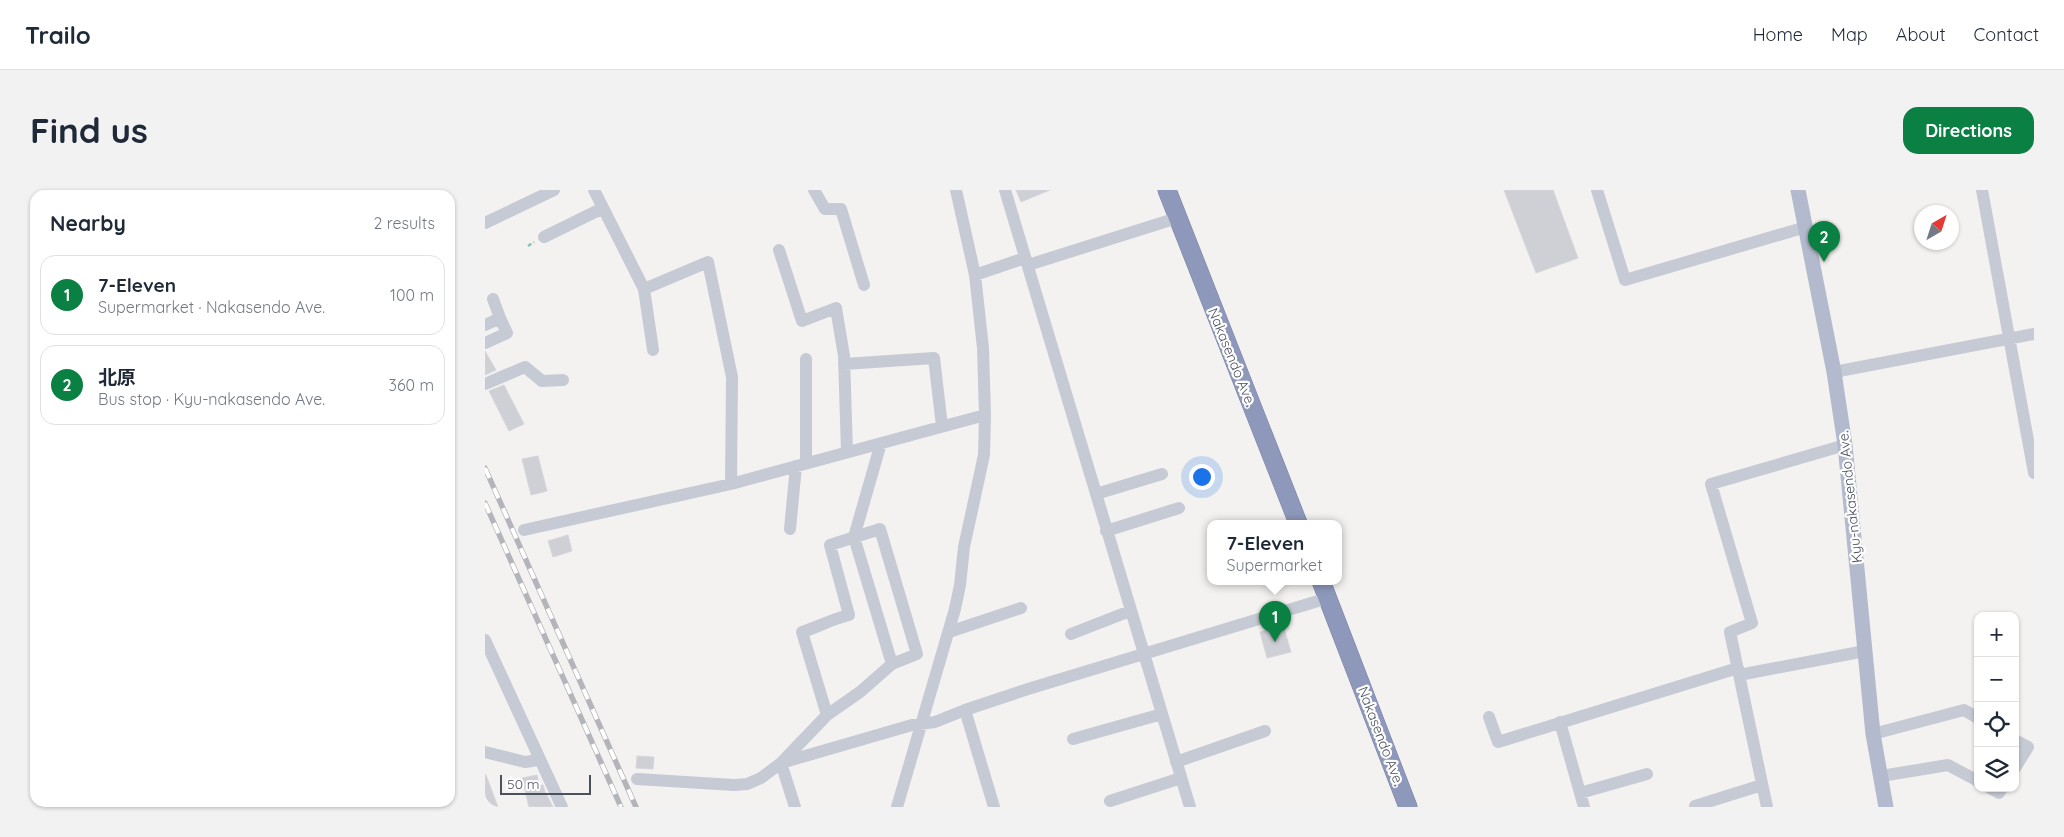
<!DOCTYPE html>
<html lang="en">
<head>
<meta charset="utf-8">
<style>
  body { margin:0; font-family:Quicksand,"Noto Sans JP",sans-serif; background:#f2f2f3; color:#1f2937 }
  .controls { position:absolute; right:15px; bottom:15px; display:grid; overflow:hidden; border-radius:10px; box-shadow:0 1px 4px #0004 }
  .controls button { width:45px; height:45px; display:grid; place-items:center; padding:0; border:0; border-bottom:1px solid #e0e1e3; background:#fff; color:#1f2937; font:25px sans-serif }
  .compass { position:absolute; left:1429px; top:15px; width:45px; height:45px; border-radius:50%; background:#fff; box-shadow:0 1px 4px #0004; rotate:39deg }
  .scale { position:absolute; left:15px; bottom:12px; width:91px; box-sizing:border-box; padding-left:5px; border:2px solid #4b505d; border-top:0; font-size:14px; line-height:18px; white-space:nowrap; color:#4b505d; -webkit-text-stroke:4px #fff; paint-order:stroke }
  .you { position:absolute; left:716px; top:286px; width:18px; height:18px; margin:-12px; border:4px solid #fff; border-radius:50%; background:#1a73e8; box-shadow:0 0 0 8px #1a73e833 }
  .badge { display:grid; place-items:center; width:32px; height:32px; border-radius:50%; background:#0b8043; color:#fff; font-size:16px; font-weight:700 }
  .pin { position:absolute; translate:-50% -41px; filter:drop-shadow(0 1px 2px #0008) }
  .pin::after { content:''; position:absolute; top:26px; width:18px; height:15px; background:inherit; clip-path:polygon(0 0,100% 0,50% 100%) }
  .popup { position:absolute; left:722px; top:330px; width:135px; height:65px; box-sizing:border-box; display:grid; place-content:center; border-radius:10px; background:#fff; filter:drop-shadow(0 1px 4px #0005); font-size:16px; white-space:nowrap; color:#747a83 }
  .popup b { font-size:19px; color:#1f2937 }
  .popup::after { content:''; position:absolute; left:50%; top:100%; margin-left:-10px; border:10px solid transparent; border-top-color:#fff }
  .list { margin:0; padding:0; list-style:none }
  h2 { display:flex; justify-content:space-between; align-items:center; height:65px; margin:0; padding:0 20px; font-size:21px }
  h2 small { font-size:16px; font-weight:400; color:#747a83 }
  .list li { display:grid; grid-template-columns:32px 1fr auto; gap:15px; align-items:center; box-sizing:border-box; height:80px; margin:0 10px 10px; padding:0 10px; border:1px solid #e0e1e3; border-radius:15px }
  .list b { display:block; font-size:19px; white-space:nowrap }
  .list p { margin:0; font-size:16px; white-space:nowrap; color:#747a83 }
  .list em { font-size:16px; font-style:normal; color:#747a83 }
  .icon { flex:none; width:28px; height:28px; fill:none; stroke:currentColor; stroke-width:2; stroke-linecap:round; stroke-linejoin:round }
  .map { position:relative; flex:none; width:1549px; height:617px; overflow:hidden; border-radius:15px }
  header { display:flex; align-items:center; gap:30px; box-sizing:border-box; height:70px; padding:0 25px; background:#fff; border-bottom:1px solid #e0e1e3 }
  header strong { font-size:24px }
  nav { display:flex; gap:28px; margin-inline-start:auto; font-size:18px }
  .intro { display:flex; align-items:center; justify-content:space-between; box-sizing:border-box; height:120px; padding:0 30px }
  h1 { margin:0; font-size:35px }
  .button { padding:12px 22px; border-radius:15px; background:#0b8043; color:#fff; font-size:18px; font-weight:700 }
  main { display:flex; gap:30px; padding:0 30px }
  aside { flex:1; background:#fff; border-radius:15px; box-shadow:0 1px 4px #0004 }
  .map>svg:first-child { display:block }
  .building { fill:#cfd0d5; stroke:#d6d6dc }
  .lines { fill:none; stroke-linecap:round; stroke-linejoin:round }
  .highway-casing { stroke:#7983a6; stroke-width:19 }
  .path { stroke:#80c6b6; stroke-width:2.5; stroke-dasharray:4 2.5; stroke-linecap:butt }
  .minor { stroke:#c6cad4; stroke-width:12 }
  .major { stroke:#b4bacd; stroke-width:15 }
  .highway { stroke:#8e98ba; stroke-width:18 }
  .rail-casing { stroke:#b4b5bb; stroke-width:5.5 }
  .rail { stroke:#fff; stroke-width:4; stroke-dasharray:11; stroke-linecap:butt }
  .labels { text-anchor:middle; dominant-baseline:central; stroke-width:4.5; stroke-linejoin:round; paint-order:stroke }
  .street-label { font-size:14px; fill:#4b505d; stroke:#fff }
</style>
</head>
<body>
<header>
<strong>Trailo</strong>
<nav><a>Home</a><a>Map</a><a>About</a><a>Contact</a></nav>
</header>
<div class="intro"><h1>Find us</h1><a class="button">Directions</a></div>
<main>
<aside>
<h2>Nearby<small>2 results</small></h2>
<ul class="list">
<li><span class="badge">1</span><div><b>7-Eleven</b><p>Supermarket · Nakasendo Ave.</p></div><em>100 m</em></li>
<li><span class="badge">2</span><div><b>北原</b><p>Bus stop · Kyu-nakasendo Ave.</p></div><em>360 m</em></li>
</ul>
</aside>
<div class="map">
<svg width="1549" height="617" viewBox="0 0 1549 617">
  <rect width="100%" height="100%" fill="#f3f2f1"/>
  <path class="building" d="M531 0H565L536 12Z
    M1019 0H1068L1093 68 1051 83Z
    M0 161 11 180 0 185Z
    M19 195 39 234 24 241 4 201Z
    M53 266 62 301 46 305 37 269Z
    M83 345 87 361 68 367 63 351Z
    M798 435 806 462 782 468 775 442Z
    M152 566 169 567 168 579 151 578Z
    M0 585H1L13 617H0Z
    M52 585 54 595H58L61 605H62L68 617H44L37 588Z"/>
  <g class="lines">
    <g class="highway-casing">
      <path id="highway" d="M682 0 813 333
        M836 391 923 617"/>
    </g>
    <path class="path" d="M43 56 49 52"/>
    <path class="minor" d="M109 0 159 99 168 160
      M329 0 340 19H356L379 95
      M520 0 705 617
      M1112 0 1140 90 1321 37
      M1497 0 1549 283
      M0 33 69 0
      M59 47 118 18
      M294 60 317 131 351 118 359 166 362 262
      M543 75 692 28
      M490 85 540 68
      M159 99 223 72 247 187 246 294
      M8 109 15 128
      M0 135 15 128 22 143 0 153
      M359 174 449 168 457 236
      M1349 182 1549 144
      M0 194 40 177 57 191 78 190
      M396 253 369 347 407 474
      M321 273V169
      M611 304 677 284
      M305 339 311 276
      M39 340 246 294 500 225
      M621 341 694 318
      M464 442 536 418
      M586 444 645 421
      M0 450 77 617
      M1254 485 1380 461
      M480 520 509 617
      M1004 527 1013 552 1253 478
      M1075 532 1099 617
      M1388 544 1479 520 1493 528
      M588 549 677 524
      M1530 550 1543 557 1530 578
      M0 562 40 572 54 570
      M691 572 780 541
      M1396 586 1463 575 1493 591
      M152 589 249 595 262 594 276 588 296 573 427 535 450 532 480 520 543 499 843 408
      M1505 598 1514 603 1517 598
      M1095 603 1162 584
      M625 611 696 588
      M1210 616 1277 595
      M310 617 296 573 342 525 375 502 407 474 432 464 395 339 345 355 364 425C347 429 333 437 317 442L342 525
      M412 617 470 419 475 395 479 357 499 265 500 225 498 158 490 85 471 0
      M1282 617 1245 442 1267 433 1226 294 1360 255"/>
    <path class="major" d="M1313 0 1349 182 1360 255 1388 544 1401 617"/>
    <use href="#highway" class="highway"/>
    <g class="rail-casing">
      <path id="rail" d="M0 278 151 617
        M0 313 136 617"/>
    </g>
    <use href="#rail" class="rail"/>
  </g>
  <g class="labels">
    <g class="street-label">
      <text transform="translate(747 167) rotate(68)">Nakasendo Ave.</text>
      <text transform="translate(1365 307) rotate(-96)">Kyu-nakasendo Ave.</text>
      <text transform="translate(896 546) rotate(69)">Nakasendo Ave.</text>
    </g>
  </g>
</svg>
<div class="controls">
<button>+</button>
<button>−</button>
<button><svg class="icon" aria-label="locate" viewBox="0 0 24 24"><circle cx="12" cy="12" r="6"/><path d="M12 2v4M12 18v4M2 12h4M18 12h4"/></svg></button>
<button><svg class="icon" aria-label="layers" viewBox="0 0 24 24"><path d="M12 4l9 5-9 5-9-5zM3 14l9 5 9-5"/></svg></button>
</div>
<svg class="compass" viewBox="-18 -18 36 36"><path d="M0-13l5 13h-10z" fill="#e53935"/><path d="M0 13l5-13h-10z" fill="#747a83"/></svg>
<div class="scale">50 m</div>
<div class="you"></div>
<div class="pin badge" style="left:790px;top:452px">1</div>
<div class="popup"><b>7-Eleven</b>Supermarket</div>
<div class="pin badge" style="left:1339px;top:72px">2</div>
</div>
</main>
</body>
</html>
